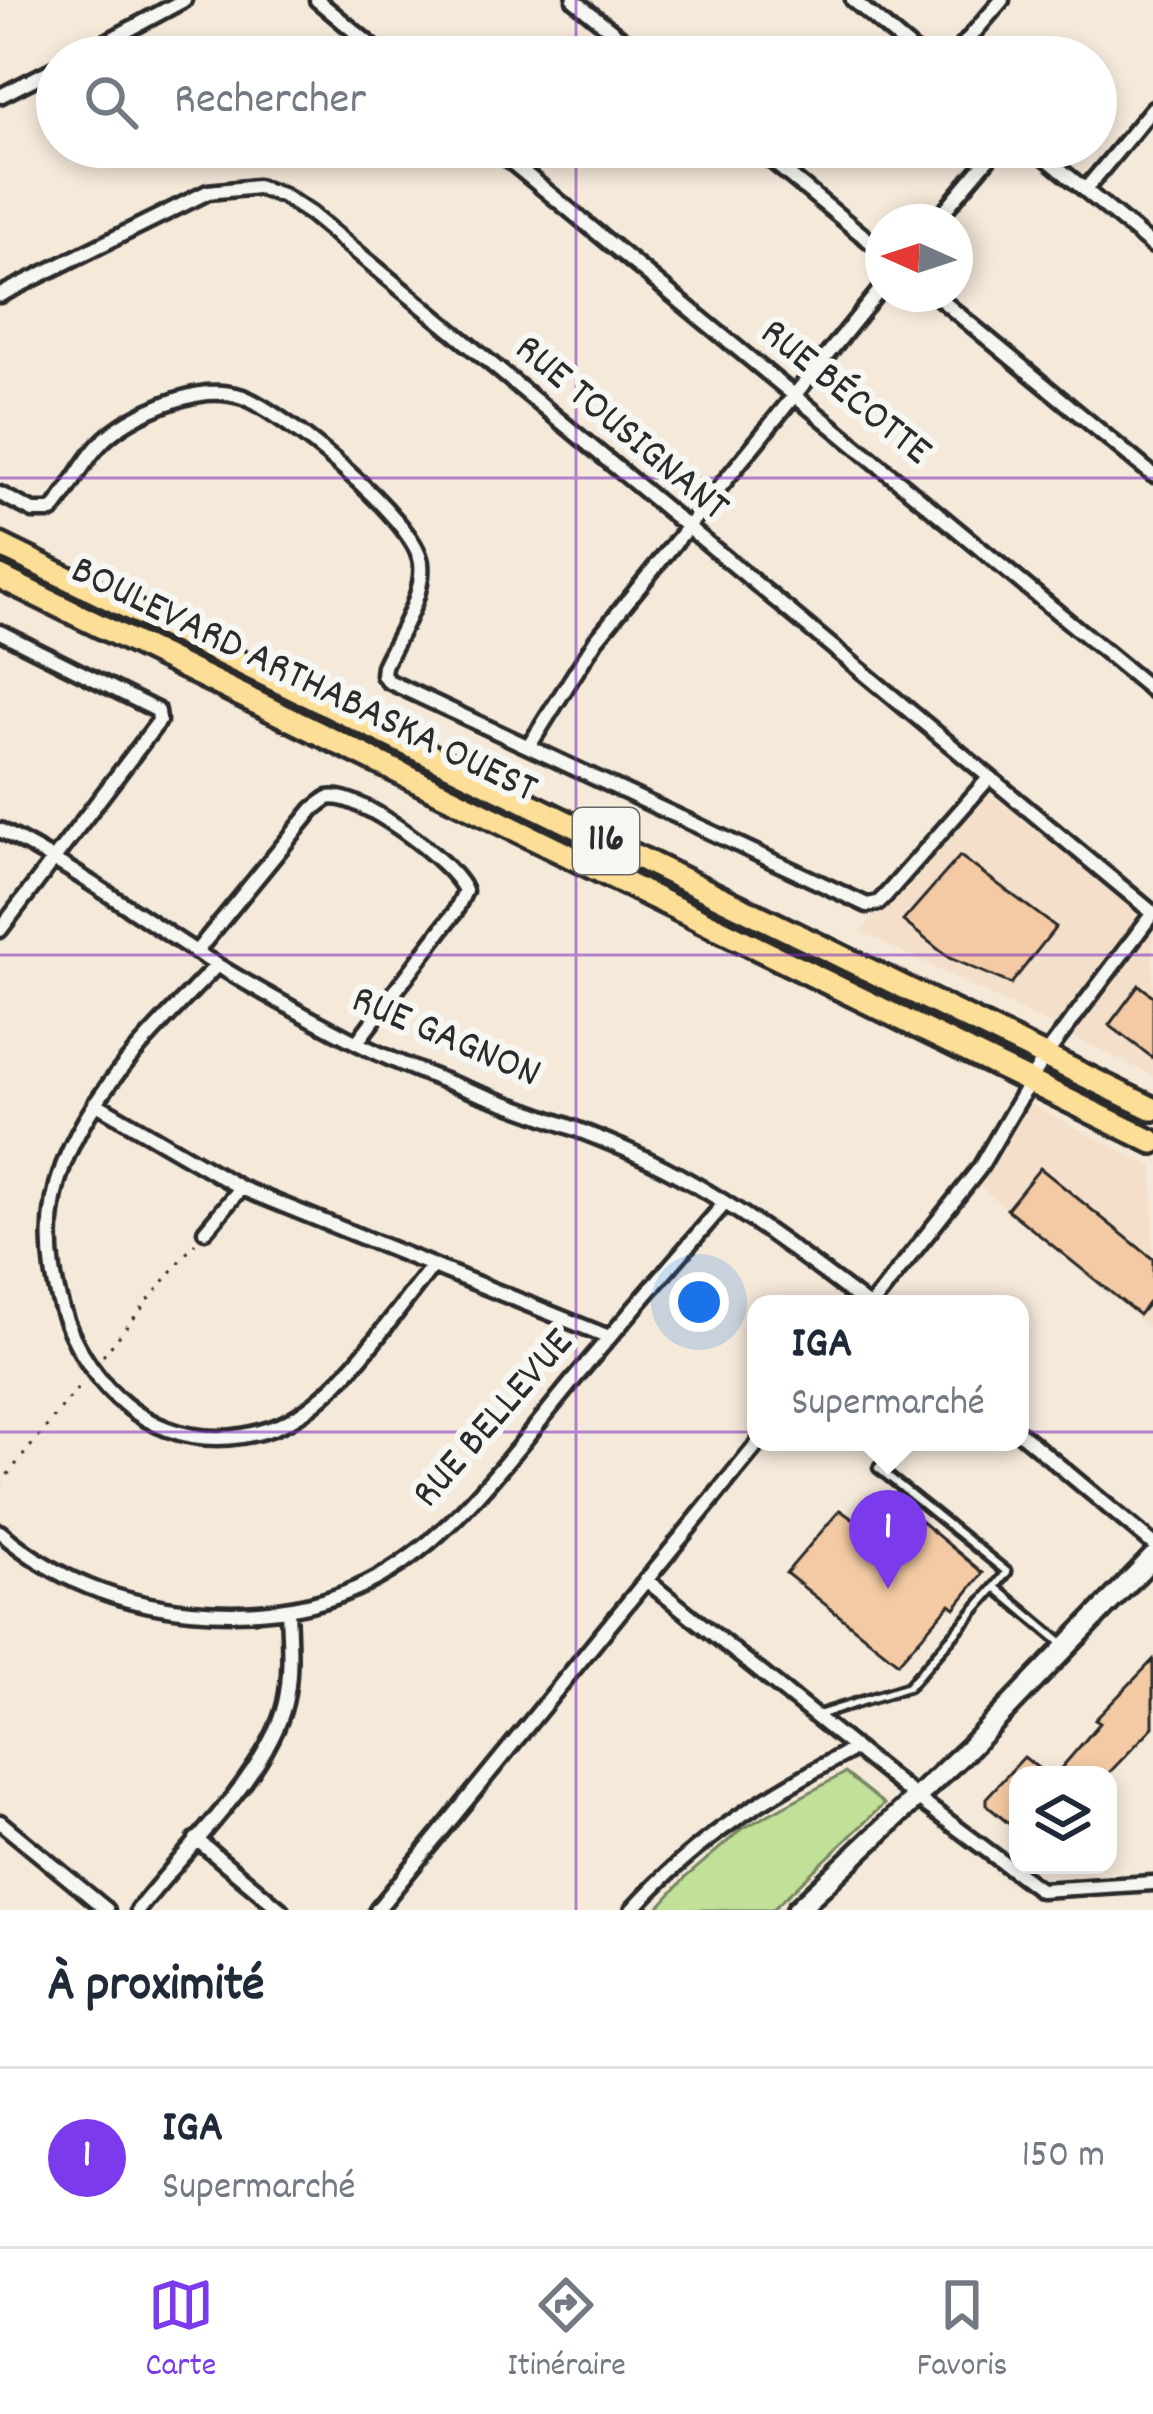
<!DOCTYPE html>
<html lang="fr">
<head>
<meta charset="utf-8">
<style>
  body { margin:0; font-family:Dekko,sans-serif; background:#f6f6f7; color:#1f2937 }
  .controls { position:absolute; right:36px; bottom:36px; display:grid; overflow:hidden; border-radius:24px; box-shadow:0 6px 18px #0003 }
  .controls button { width:108px; height:108px; display:grid; place-items:center; padding:0; border:0; border-bottom:3px solid #e0e1e3; background:#fff; color:#1f2937; font:60px sans-serif }
  .compass { position:absolute; left:865px; top:204px; width:108px; height:108px; border-radius:50%; background:#fff; box-shadow:0 6px 18px #0003; rotate:273deg }
  .you { position:absolute; left:699px; top:1302px; width:42px; height:42px; margin:-30px; border:9px solid #fff; border-radius:50%; background:#1a73e8; box-shadow:0 0 0 18px #1a73e833 }
  .badge { display:grid; place-items:center; width:78px; height:78px; border-radius:50%; background:#7c3aed; color:#fff; font-size:39px; font-weight:700 }
  .pin { position:absolute; translate:-50% -99px; filter:drop-shadow(0 3px 6px #0008) }
  .pin::after { content:''; position:absolute; top:63px; width:42px; height:36px; background:inherit; clip-path:polygon(0 0,100% 0,50% 100%) }
  .popup { position:absolute; left:747px; top:1295px; width:282px; height:156px; box-sizing:border-box; display:grid; place-content:center; border-radius:24px; background:#fff; filter:drop-shadow(0 3px 9px #0005); font-size:39px; white-space:nowrap; color:#747a83 }
  .popup b { font-size:45px; color:#1f2937 }
  .popup::after { content:''; position:absolute; left:50%; top:100%; margin-left:-24px; border:24px solid transparent; border-top-color:#fff }
  .list { margin:0; padding:0; list-style:none }
  h2 { display:flex; justify-content:space-between; align-items:center; height:156px; margin:0; padding:0 48px; font-size:51px }
  h2 small { font-size:39px; font-weight:400; color:#747a83 }
  .list li { display:grid; grid-template-columns:78px 1fr auto; gap:36px; align-items:center; box-sizing:border-box; height:180px; padding:0 48px; border-top:3px solid #e0e1e3 }
  .list b { display:block; font-size:45px; white-space:nowrap }
  .list p { margin:0; font-size:39px; white-space:nowrap; color:#747a83 }
  .list em { font-size:39px; font-style:normal; color:#747a83 }
  .icon { flex:none; width:66px; height:66px; fill:none; stroke:currentColor; stroke-width:2; stroke-linecap:round; stroke-linejoin:round }
  .map { position:relative; flex:none; width:1153px; height:1910px; overflow:hidden }
  .search { position:absolute; background:#fff; box-shadow:0 6px 18px #0003; left:36px; right:36px; top:36px; height:132px; display:flex; align-items:center; gap:30px; box-sizing:border-box; padding:0 42px; border-radius:66px; color:#747a83; font-size:45px }
  .sheet { height:336px; background:#fff }
  nav { display:flex; justify-content:space-around; align-items:center; box-sizing:border-box; height:168px; border-top:3px solid #e0e1e3; background:#fff; font-size:33px; color:#747a83 }
  nav a { display:grid; justify-items:center; gap:6px }
  nav .on { color:#7c3aed }
  .map>svg:first-child { display:block }
  .built { fill:#f4e0ca }
  .green { fill:#c1e098; stroke:#768662; stroke-width:3 }
  .building { fill:#f3caa3; stroke:#2b2b2b; stroke-width:3 }
  .lines { fill:none; stroke-linecap:round; stroke-linejoin:round }
  .lane-casing { stroke:#2b2b2b; stroke-width:15 }
  .street-casing { stroke:#2b2b2b; stroke-width:21 }
  .secondary-casing { stroke:#2b2b2b; stroke-width:27 }
  .primary-casing { stroke:#2b2b2b; stroke-width:30 }
  .path { stroke:#2b2b2b; stroke-width:3; stroke-dasharray:3 9; stroke-linecap:butt }
  .lane { stroke:#f6f6f2; stroke-width:6 }
  .street { stroke:#f6f6f2; stroke-width:12 }
  .secondary { stroke:#f6f6f2; stroke-width:18 }
  .primary { stroke:#fdde96; stroke-width:21 }
  .grid { fill:none; stroke:#7b2cbf; stroke-width:3; stroke-opacity:0.55 }
  .labels { text-anchor:middle; dominant-baseline:central; stroke-width:12; stroke-linejoin:round; paint-order:stroke }
  .shield { fill:#f6f6f2; stroke:#686867; stroke-width:3 }
  .shield-label { font-size:39px; font-weight:bold; fill:#2b2b2b }
  .street-label { font-size:42px; fill:#2b2b2b; stroke:#f6f6f2 }
</style>
</head>
<body>
<div class="map">
<svg width="1153" height="1910" viewBox="0 0 1153 1910">
  <rect width="100%" height="100%" fill="#f5e9da"/>
  <filter id="ink" filterUnits="userSpaceOnUse"><feTurbulence type="fractalNoise" baseFrequency=".00833" numOctaves="2"/><feDisplacementMap in="SourceGraphic" scale="24" xChannelSelector="R" yChannelSelector="G"/><feConvolveMatrix kernelMatrix="1 2 1 2 8 2 1 2 1" color-interpolation-filters="sRGB"/></filter>
  <g filter="url(#ink)">
    <path class="built" d="M990 793 1153 918V1076L860 931Z
      M1030 1104 1153 1167V1331L978 1185Z"/>
    <path class="green" d="M845 1773 884 1804 772 1910H656L686 1877 742 1829Z"/>
    <path class="building" d="M960 856 1056 927 1011 984 949 958 903 921Z
      M1139 985 1153 996V1058L1109 1025Z
      M1040 1168 1153 1259V1297L1139 1315 1007 1209Z
      M888 1494 983 1573 955 1608 950 1604 898 1663 786 1573 840 1510 861 1525Z
      M1153 1660V1727L1107 1775H1055L1100 1723 1095 1720Z
      M1024 1757 1047 1775H1018V1831L986 1805V1798Z"/>
    <g class="lines">
      <g class="lane-casing">
        <path id="lane" d="M900 1442 878 1468 1007 1572 995 1587
          M818 1715 908 1687 995 1587 1064 1645"/>
      </g>
      <g class="street-casing">
        <path id="street" d="M317 0 385 57
          M574 0 644 57
          M853 0 921 57
          M78 57 184 0
          M953 57 1002 0
          M0 96 57 67
          M493 147 1153 691
          M755 147 883 252
          M1033 147 1153 246
          M1085 190 1153 108
          M935 222 998 147
          M934 294 1153 475
          M0 295 208 192 257 187 282 195 311 214 1153 913
          M0 494 33 511H52C70 490 81 464 100 444 123 419 173 397 207 393 219 392 231 393 243 397 284 413 415 519 421 563 425 596 397 637 384 666L383 675 388 681 867 905 878 903 885 896 989 778
          M0 632 158 711 159 721 0 930
          M529 746 596 640 883 286
          M0 830C68 864 129 909 193 950 246 984 303 1015 359 1044 449 1089 547 1113 638 1155 721 1193 794 1249 866 1304
          M196 952 313 809C315 807 326 799 328 798 358 790 454 863 465 891L455 912 357 1042
          M217 965C160 1025 93 1086 63 1166 14 1298 116 1483 273 1428 335 1406 390 1318 431 1268
          M95 1103 241 1188 609 1337
          M205 1231 241 1188
          M872 1304 979 1169 1045 1056 1153 913
          M1020 1433 1153 1544
          M0 1532C56 1580 118 1604 191 1611 388 1629 459 1520 570 1384 621 1323 673 1263 725 1203
          M646 1580 917 1798 1040 1890 1153 1883
          M0 1822 107 1910
          M196 1839 281 1910
          M138 1910C182 1852 269 1773 285 1703 292 1673 289 1640 288 1609
          M377 1910 759 1442
          M632 1910C698 1836 769 1795 855 1748"/>
      </g>
      <g class="secondary-casing">
        <path id="secondary" d="M797 1910 970 1747 1153 1557"/>
      </g>
      <g class="primary-casing">
        <path id="primary" d="M0 545 1153 1109
          M0 577 1153 1142"/>
      </g>
      <path class="path" d="M103 1356 195 1243
        M0 1484 82 1383"/>
      <use href="#lane" class="lane"/>
      <use href="#street" class="street"/>
      <use href="#secondary" class="secondary"/>
      <use href="#primary" class="primary"/>
    </g>
  </g>
  <path class="grid" d="M576 0V57M576 147V1910M0 478H1153M0 955H1153M0 1432H1153"/>
  <g class="labels">
    <rect class="shield" x="573" y="808" width="66" height="66" rx="9"/>
    <g class="shield-label">
      <text x="606" y="841">116</text>
    </g>
    <g class="street-label">
      <text transform="translate(844 394) rotate(39)">RUE BÉCOTTE</text>
      <text transform="translate(620 430) rotate(40)">RUE TOUSIGNANT</text>
      <text transform="translate(303 682) rotate(26)">BOULEVARD ARTHABASKA OUEST</text>
      <text transform="translate(445 1039) rotate(23)">RUE GAGNON</text>
      <text transform="translate(495 1420) rotate(-49)">RUE BELLEVUE</text>
    </g>
  </g>
</svg>
<div class="controls">
<button><svg class="icon" aria-label="layers" viewBox="0 0 24 24"><path d="M12 4l9 5-9 5-9-5zM3 14l9 5 9-5"/></svg></button>
</div>
<svg class="compass" viewBox="-18 -18 36 36"><path d="M0-13l5 13h-10z" fill="#e53935"/><path d="M0 13l5-13h-10z" fill="#747a83"/></svg>
<div class="you"></div>
<div class="pin badge" style="left:888px;top:1589px">1</div>
<div class="popup"><b>IGA</b>Supermarché</div>
<div class="search"><svg class="icon" aria-label="search" viewBox="0 0 24 24"><circle cx="10" cy="10" r="6"/><path d="M15 15l6 6"/></svg>Rechercher</div>
</div>
<section class="sheet">
<h2>À proximité<small></small></h2>
<ul class="list">
<li><span class="badge">1</span><div><b>IGA</b><p>Supermarché</p></div><em>150 m</em></li>
</ul>
</section>
<nav>
<a class="on"><svg class="icon" aria-label="map" viewBox="0 0 24 24"><path d="M3 6l6-2 6 2 6-2v14l-6 2-6-2-6 2zM9 4v14M15 6v14"/></svg>Carte</a>
<a><svg class="icon" aria-label="directions" viewBox="0 0 24 24"><path d="M12 3l9 9-9 9-9-9zM9 14v-3h6M13 9l2 2-2 2"/></svg>Itinéraire</a>
<a><svg class="icon" aria-label="saved" viewBox="0 0 24 24"><path d="M7 4h10v16l-5-4-5 4z"/></svg>Favoris</a>
</nav>
</body>
</html>
